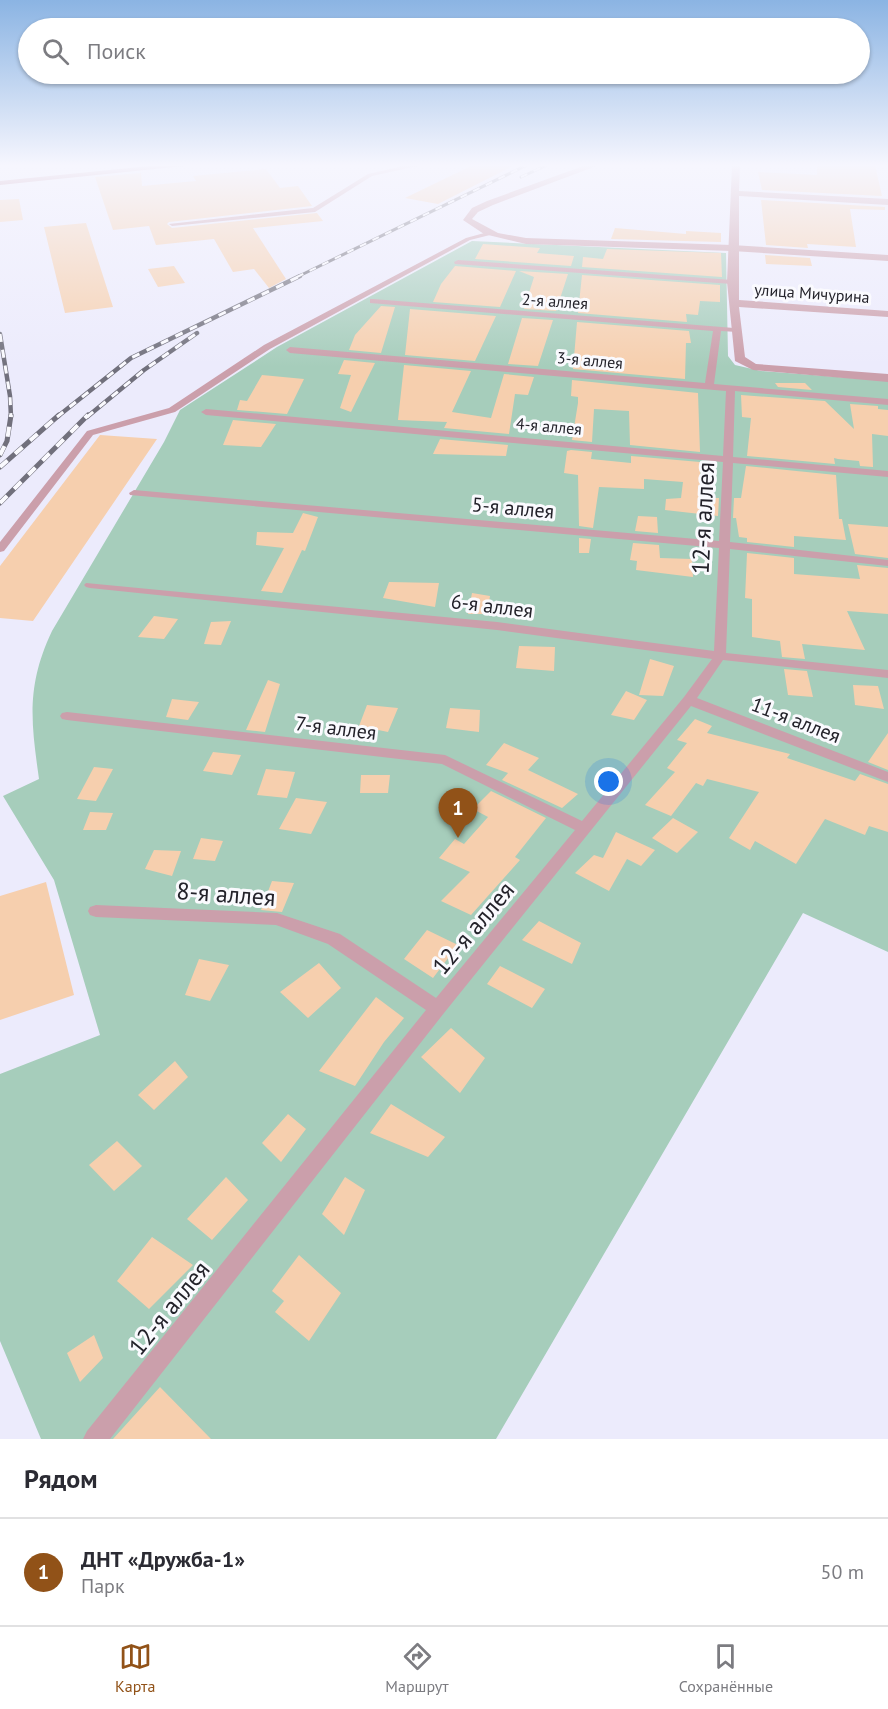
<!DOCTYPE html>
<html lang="ru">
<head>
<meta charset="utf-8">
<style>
  body { margin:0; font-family:"PT Sans",sans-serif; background:#f7f7f7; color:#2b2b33 }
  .you { position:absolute; left:609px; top:782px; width:21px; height:21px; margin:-15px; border:4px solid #fff; border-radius:50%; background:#1a73e8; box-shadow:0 0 0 9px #1a73e833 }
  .badge { display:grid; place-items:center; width:39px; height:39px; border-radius:50%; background:#915218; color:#fff; font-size:20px; font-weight:700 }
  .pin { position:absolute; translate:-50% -50px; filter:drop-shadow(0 2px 3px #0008) }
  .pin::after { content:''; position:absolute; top:32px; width:21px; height:18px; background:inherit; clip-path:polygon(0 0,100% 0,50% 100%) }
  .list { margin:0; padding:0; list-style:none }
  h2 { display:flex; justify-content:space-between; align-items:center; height:78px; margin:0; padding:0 24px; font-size:26px }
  h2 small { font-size:20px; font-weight:400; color:#7c7c81 }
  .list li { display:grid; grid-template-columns:39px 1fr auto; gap:18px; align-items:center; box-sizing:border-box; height:108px; padding:0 24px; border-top:2px solid #e1e1e2 }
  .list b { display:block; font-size:22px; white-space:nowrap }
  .list p { margin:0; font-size:20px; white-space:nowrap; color:#7c7c81 }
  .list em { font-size:20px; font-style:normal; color:#7c7c81 }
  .icon { flex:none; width:33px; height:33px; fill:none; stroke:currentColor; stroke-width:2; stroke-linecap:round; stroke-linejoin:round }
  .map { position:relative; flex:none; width:888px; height:1439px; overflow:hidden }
  .search { position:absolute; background:#fff; box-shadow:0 2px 4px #0004; left:18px; right:18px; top:18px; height:66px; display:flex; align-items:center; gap:15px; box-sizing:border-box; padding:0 21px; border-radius:33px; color:#7c7c81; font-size:22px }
  .sheet { height:186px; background:#fff }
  nav { display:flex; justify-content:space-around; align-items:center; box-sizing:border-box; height:84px; border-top:2px solid #e1e1e2; background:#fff; font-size:16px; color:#7c7c81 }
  nav a { display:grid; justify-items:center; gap:3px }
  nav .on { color:#915218 }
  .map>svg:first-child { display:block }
  .green { fill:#a6cdbb }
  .building { fill:#f6cfae }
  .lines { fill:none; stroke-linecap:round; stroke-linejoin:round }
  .service { fill:#cb9fab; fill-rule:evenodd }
  .minor { fill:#cb9fab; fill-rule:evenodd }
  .tertiary { fill:#cb9fab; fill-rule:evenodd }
  .primary { fill:#a95c75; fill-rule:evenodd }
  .rail-far2-casing { stroke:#71707c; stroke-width:3 }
  .rail-far1-casing { stroke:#71707c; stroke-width:4.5 }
  .rail-casing { stroke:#71707c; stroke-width:5 }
  .rail-far2 { stroke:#fafafe; stroke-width:2; stroke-dasharray:7; stroke-linecap:butt }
  .rail-far1 { stroke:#fafafe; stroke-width:3; stroke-dasharray:8; stroke-linecap:butt }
  .rail { stroke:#fafafe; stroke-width:4; stroke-dasharray:10; stroke-linecap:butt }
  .labels { text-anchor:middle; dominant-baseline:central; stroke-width:6; stroke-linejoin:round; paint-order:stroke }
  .far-street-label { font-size:16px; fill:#23222a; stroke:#fafafe }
  .street-label { font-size:20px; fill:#23222a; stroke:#fafafe }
  .near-street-label { font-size:24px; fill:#23222a; stroke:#fafafe }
</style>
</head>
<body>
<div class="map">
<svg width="888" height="1439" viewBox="0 0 888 1439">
  <rect width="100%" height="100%" fill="#ecebfc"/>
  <path class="green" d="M472 241 726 253 728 356 735 365 761 371 888 381V952L803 913 496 1439H41L0 1341V1074L100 1035 54 880 3 796 39 779C31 722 26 686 52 631L164 442 180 410 277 347Z"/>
  <path class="building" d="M473 165H515L438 204 405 198Z
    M817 165H875L882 196 762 190 758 172 817 175Z
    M266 169 280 188 298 186 312 206 169 222 167 224 172 228 317 213 323 221 253 228 286 279 269 288 254 269 233 272 214 239 156 245 149 226 113 230 95 177 141 173 142 186 196 181 193 176Z
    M19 199 23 220 0 222V200Z
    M761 200 885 207V210L850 209 856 247 807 244 808 248 766 245Z
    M86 223 113 307 65 313 44 227Z
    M615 228 686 234V231L721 233V242L611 239Z
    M483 244 540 248 537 253 574 256 571 266 475 259Z
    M607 249 721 253 722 277 582 267 583 257 603 259Z
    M765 255 810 258 812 266 766 264Z
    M174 266 185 283 158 287 148 269Z
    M455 266 516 271 500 307 433 302 441 284Z
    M519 271 568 274 556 311 524 309 534 277Z
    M582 275 720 285V302L700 301 698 315 686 314 687 322 578 313Z
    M381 306 395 307 381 353 349 350 355 335Z
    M410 309 496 316 475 361 405 355Z
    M522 318 553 320 538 366 508 364Z
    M577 322 689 331 691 343H686L685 379 573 369Z
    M344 360 375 363 351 412 340 408 351 375 338 374Z
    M404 365 471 371 452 412 491 418 504 374 534 377 528 395 515 394 509 434 444 428 447 422 398 420Z
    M262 375 304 379 287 414 237 410 240 400 247 401Z
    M572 380 698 393 700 452 630 445 629 411 594 409 592 442 572 440 578 403V397L571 396Z
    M775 383H805L812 390 778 387Z
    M741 395 825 401 854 429 850 404 878 406V409L888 410V436L872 434 873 467 860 466 859 461 838 459 834 458 835 464 747 456 751 418 742 417Z
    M233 420 276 424 261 447 223 445Z
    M100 435 157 439 33 621 0 618V566Z
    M440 439 508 445 506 456 433 454Z
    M571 450 592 452 591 459 631 463V456L700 462 701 498H719L718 516 665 510 666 499 681 498 683 482 644 479V489L599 487 593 528 579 526 578 475 564 473 567 451Z
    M746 466 836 475 839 519H842L846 540 794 536V547L747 542V538L739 537 736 518H733L734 498H741Z
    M303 513 318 517 305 551 302 550 282 593 261 591 284 548 256 545 257 532 293 533Z
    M638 516 657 517 658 533 635 531Z
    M848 524 888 527V558L855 554Z
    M579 538 591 539 589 553H579Z
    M633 543 659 545 660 558 692 559 693 577 636 570 637 561 630 560Z
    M747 553 794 558V574L860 579 857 565 888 568V614L847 611 865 650 802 644 805 659 782 657 780 641 752 637V599L745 598Z
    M389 582 439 583 435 607 383 598Z
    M472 593 490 596 487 614H468Z
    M154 616 178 619 164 639 138 637Z
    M231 621 221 645 204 644 211 622Z
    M519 646 555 647 554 671 516 668Z
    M650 659 674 666 663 696 639 695Z
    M784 669 807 671 813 697 788 695Z
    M268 680 280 684 265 732 246 730Z
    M853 685 878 686 884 709 855 705Z
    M626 691 647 700 634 720 611 715Z
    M172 699 199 702 188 720 166 717Z
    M367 705 398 708 388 732 359 726Z
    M450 708 480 710 479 732 446 728Z
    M695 719 712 726 707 733 790 754 787 758 855 781 860 774 888 784V832L869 826 865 835 825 819 796 864 755 841 750 850 729 838 759 792 707 779 703 786 696 783 671 816 645 805 675 772 667 768 687 743 677 740Z
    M888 733V770L868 762Z
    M504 743 539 758 528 770 578 794 562 808 502 780 508 773 486 765Z
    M213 752 241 755 232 775 203 771Z
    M94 767 113 769 96 801 77 799Z
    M266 769 295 772 287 798 257 795Z
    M361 775H390L388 793H360Z
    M491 791 546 818 515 857 520 860 471 915 441 901 470 872 439 858 455 839 464 844 488 817 473 809Z
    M296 798 327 802 311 834 279 829Z
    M90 812 113 813 106 830H83Z
    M673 818 698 832 677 853 652 838Z
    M616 832 655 850 641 866 627 859 609 891 575 873 594 855 603 858Z
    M201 838 223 841 215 861 193 859Z
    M154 850 181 851 172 876 145 869Z
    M272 881 294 883 282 912 261 910Z
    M46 882 74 995 0 1020V896Z
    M539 921 581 943 572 964 522 940Z
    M427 930 458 945 433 978 404 959Z
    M199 959 229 965 210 1001 185 995Z
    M319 963 341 988 308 1018 280 992Z
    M500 966 545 989 532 1008 487 984Z
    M376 997 404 1018 384 1042 355 1086 319 1071Z
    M451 1028 485 1058 460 1093 421 1057Z
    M175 1061 188 1077 154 1110 138 1095Z
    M391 1104 445 1137 428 1157 370 1133Z
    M288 1114 306 1129 281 1162 262 1143Z
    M117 1141 142 1166 114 1191 89 1165Z
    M226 1177 248 1200 212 1240 187 1219Z
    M345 1177 365 1190 344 1235 322 1214Z
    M152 1237 193 1265 149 1309 117 1281Z
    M299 1255 341 1293 309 1341 275 1312 284 1301 272 1291Z
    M94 1335 103 1358 80 1382 67 1353Z
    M160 1387 211 1439H113Z"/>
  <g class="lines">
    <path class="service" d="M408 165H422L372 176 315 212 172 226 169 224 313 208 368 174Z
      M488 232 490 235 470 240 270 349 175 412 93 435 4 551 0 552V542L87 431 169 408 264 345 466 238Z
      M458 260 732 280 736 282 732 284 455 264 454 262Z
      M373 299 734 328H737V332L721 331 714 384 888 399V405L735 391 733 457 888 471V477L733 463 730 542 888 560V566L730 549 726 653 888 670V678L723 660 697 698 888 772V782L691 706 444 1013 110 1439H83L87 1431 426 1010 328 944 276 925 96 917 90 915 88 911 90 907 96 905 277 913 340 934 436 998 575 830 442 764 67 720 62 719 60 716 62 713 67 712 445 755 582 821 684 697 712 659 497 630 90 588 86 587 84 585 86 583 497 622 714 651 719 548 130 495 129 493 134 490 719 541 723 462 206 415 201 412 206 409 723 456 726 391 290 353 286 350 290 347 705 383 713 331 370 303V299Z"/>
    <path class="minor" d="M732 165H740L739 191 888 199V205L739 196V300L888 311V317L739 307 745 357 756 364 888 374V382L753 370 735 361 727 282Z"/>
    <path class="tertiary" d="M586 165H599L493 205 478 212 472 219 498 233 526 238 732 245 888 255V261L732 251 526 244 484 234 463 220 472 208 487 201Z"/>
    <path class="primary" d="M159 165H193L0 185V181Z"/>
    <g class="rail-far2-casing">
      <path id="rail-far2" d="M521 177 547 165
        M297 277 527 165"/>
    </g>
    <g class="rail-far1-casing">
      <path id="rail-far1" d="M0 334 10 396 11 417
        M57 417 131 358 300 276
        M87 417 144 370 197 333"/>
    </g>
    <g class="rail-casing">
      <path id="rail" d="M0 455 7 441 11 415
        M0 467 59 415
        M0 503 88 415"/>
    </g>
    <use href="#rail-far2" class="rail-far2"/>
    <use href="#rail-far1" class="rail-far1"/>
    <use href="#rail" class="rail"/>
  </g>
  <linearGradient id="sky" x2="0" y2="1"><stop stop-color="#8bb4e3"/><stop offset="0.45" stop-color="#f6f6fe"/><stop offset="1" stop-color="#f6f6fe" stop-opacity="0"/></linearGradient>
  <rect width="888" height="367" fill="url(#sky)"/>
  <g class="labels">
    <g class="far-street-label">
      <text transform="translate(812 293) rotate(4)">улица Мичурина</text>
      <text transform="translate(555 301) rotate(4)">2-я аллея</text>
      <text transform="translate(590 360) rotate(5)">3-я аллея</text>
      <text transform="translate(549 426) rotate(5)">4-я аллея</text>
    </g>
    <g class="street-label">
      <text transform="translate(513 508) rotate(5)">5-я аллея</text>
      <text transform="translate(492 606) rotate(7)">6-я аллея</text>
      <text transform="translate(796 720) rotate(21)">11-я аллея</text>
      <text transform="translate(336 728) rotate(7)">7-я аллея</text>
    </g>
    <g class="near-street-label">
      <text transform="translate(703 518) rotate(-87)">12-я аллея</text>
      <text transform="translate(226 894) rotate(4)">8-я аллея</text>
      <text transform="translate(473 928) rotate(-50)">12-я аллея</text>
      <text transform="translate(169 1308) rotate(-51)">12-я аллея</text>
    </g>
  </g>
</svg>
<div class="you"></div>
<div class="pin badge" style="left:458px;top:838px">1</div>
<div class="search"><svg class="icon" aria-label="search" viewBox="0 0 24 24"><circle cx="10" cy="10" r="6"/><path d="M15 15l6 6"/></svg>Поиск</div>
</div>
<section class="sheet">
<h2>Рядом<small></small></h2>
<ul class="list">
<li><span class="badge">1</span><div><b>ДНТ «Дружба-1»</b><p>Парк</p></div><em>50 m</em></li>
</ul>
</section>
<nav>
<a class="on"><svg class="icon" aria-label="map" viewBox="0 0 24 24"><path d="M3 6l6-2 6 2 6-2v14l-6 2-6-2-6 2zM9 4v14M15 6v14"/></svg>Карта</a>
<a><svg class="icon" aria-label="directions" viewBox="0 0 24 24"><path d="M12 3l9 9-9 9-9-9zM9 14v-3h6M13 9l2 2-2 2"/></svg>Маршрут</a>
<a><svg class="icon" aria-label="saved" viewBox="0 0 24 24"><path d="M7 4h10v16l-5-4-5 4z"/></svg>Сохранённые</a>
</nav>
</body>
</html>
